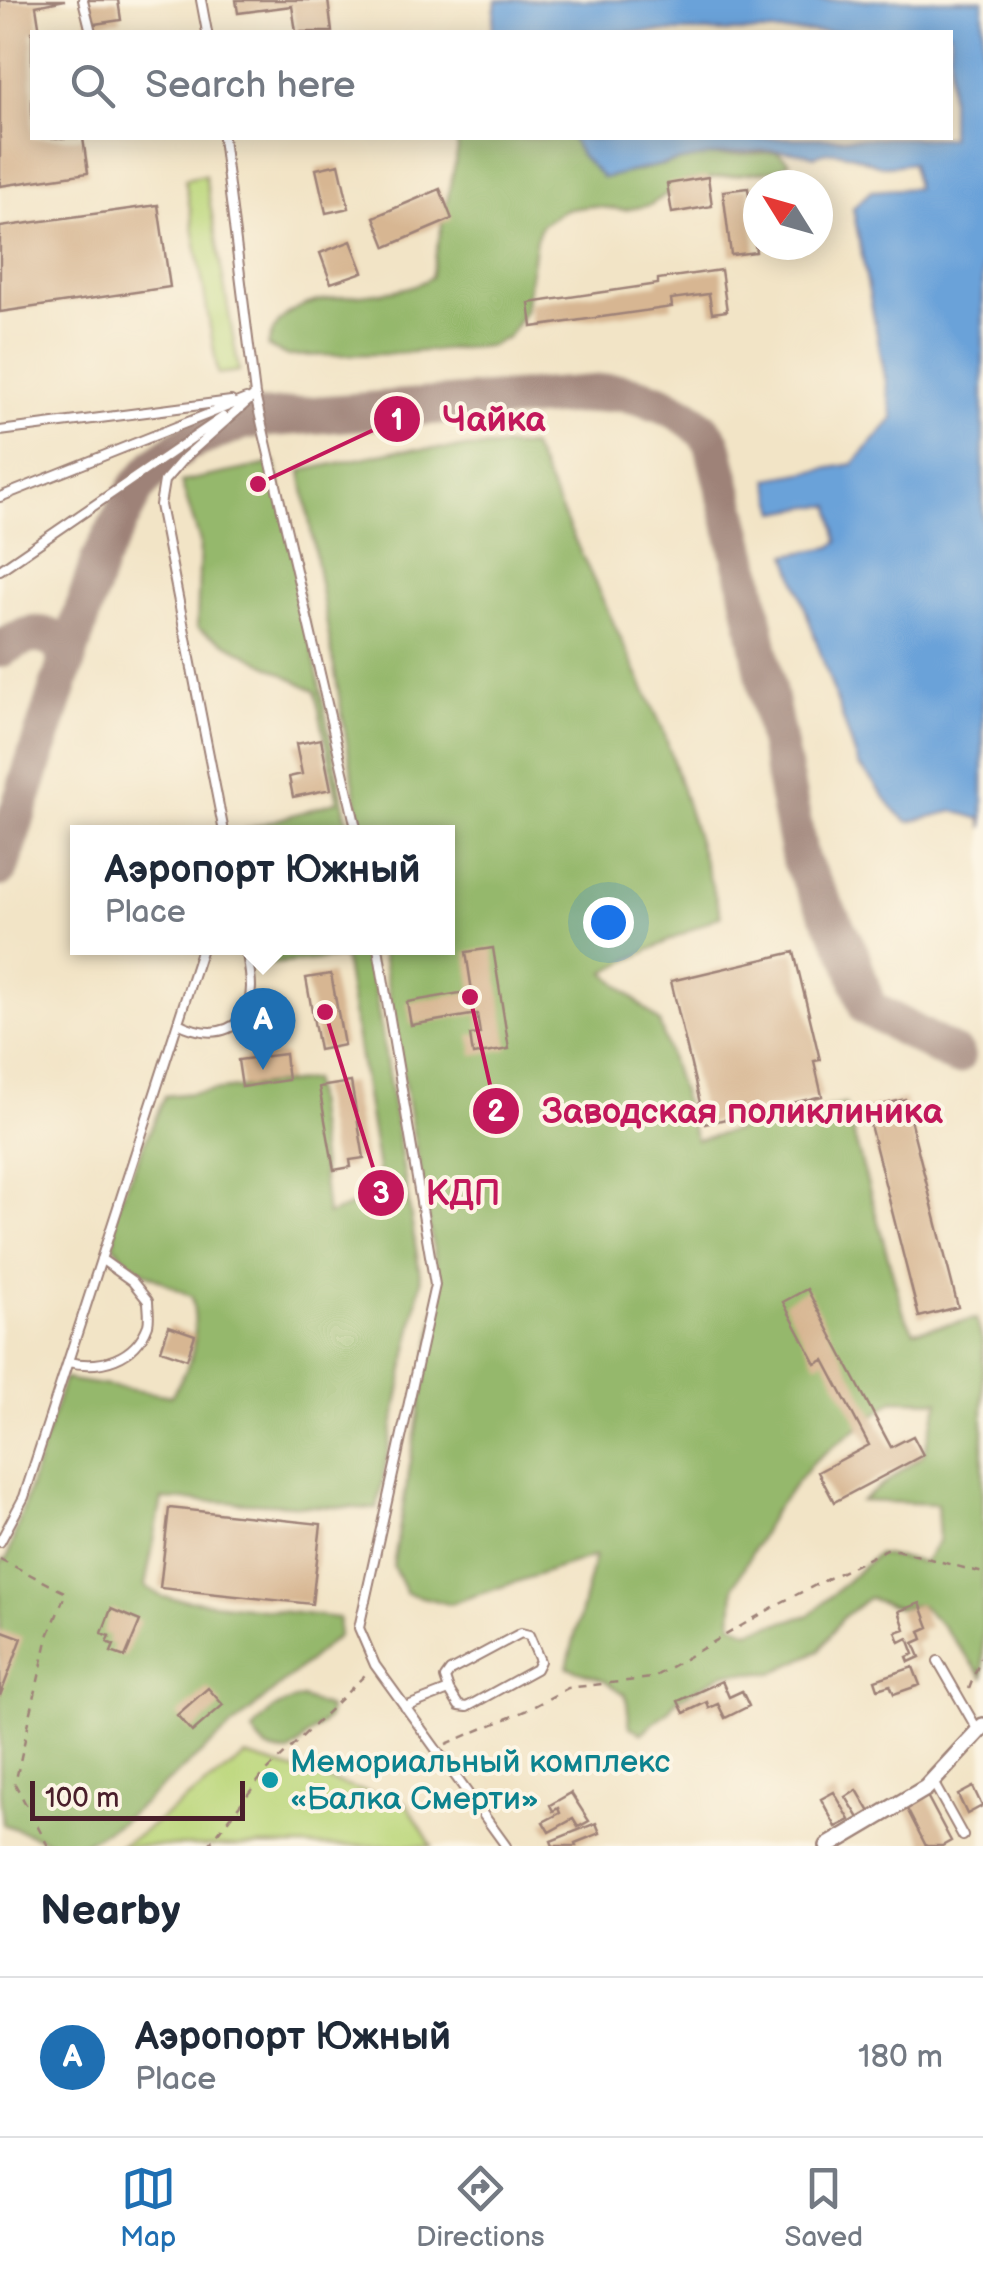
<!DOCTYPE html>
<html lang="en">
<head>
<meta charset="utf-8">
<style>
  body { margin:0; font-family:"Balsamiq Sans",sans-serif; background:#f2f2f3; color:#1f2937 }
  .compass { position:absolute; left:743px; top:170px; width:90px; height:90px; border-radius:50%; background:#fff; box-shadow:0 5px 25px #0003; rotate:307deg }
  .scale { position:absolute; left:30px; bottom:25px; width:215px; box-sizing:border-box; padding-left:10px; border:5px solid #4a1f2b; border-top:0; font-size:28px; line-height:35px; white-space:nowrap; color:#4a1f2b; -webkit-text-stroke:8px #fcf5e5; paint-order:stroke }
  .you { position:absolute; left:608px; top:922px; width:35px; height:35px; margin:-25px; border:8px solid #fff; border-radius:50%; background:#1a73e8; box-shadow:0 0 0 15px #1a73e833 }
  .badge { display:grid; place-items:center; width:65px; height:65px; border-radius:50%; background:#1f6fb2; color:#fff; font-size:32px; font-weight:700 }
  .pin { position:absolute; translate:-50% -82px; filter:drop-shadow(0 2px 5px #0008) }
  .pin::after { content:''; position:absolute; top:52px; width:35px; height:30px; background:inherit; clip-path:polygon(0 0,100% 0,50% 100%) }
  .popup { position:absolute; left:70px; top:825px; width:385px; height:130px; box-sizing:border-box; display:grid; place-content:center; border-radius:0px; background:#fff; filter:drop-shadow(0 2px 8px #0005); font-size:32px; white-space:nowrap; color:#747a83 }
  .popup b { font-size:38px; color:#1f2937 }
  .popup::after { content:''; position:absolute; left:50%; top:100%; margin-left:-20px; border:20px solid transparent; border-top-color:#fff }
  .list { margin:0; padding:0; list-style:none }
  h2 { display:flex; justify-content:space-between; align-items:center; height:130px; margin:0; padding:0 40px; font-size:42px }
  h2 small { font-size:32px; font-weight:400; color:#747a83 }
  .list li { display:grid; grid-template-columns:65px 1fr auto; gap:30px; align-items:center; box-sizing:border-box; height:160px; padding:0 40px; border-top:2px solid #e0e1e3 }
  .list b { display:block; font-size:38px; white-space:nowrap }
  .list p { margin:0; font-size:32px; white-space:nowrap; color:#747a83 }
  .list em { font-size:32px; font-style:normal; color:#747a83 }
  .icon { flex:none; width:55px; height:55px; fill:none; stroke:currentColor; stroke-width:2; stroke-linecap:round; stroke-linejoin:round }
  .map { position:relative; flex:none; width:983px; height:1846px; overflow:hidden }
  .search { position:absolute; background:#fff; box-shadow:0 5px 25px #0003; left:30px; right:30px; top:30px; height:110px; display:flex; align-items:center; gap:25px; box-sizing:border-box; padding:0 35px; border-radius:0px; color:#747a83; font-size:38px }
  .sheet { height:290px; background:#fff }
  nav { display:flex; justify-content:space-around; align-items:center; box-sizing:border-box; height:140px; border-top:2px solid #e0e1e3; background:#fff; font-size:28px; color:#747a83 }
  nav a { display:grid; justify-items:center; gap:5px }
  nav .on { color:#1f6fb2 }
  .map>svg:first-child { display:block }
  .green { fill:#bcd77c; stroke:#837b54; stroke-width:2.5 }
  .forest { fill:#95b86c; stroke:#706c4c; stroke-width:2.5; fill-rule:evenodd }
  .water { fill:#6ba2d9; stroke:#5a6082; stroke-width:2.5 }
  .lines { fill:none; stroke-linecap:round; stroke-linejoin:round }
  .taxiway { stroke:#9e8278; stroke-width:38 }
  .building { fill:#d7b692 }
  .service-casing { stroke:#9e8278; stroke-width:12 }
  .minor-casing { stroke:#9e8278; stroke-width:20 }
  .path { stroke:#9e8278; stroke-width:2.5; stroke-dasharray:8 8; stroke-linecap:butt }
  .service { stroke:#fff; stroke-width:8 }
  .minor { stroke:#fff; stroke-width:15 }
  .culture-dot { fill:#0f9aa8; stroke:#fcf5e5; stroke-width:4 }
  .labels { text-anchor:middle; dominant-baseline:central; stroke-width:8; stroke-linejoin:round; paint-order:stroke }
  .culture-label { font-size:32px; fill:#0d838f; stroke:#fcf5e5; text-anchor:start }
  .leader { fill:none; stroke:#c2185b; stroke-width:4 }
  .callout-dot { fill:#c2185b; stroke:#fcf5e5; stroke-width:4 }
  .mark-label { font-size:30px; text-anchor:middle; font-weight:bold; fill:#fff }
  .callout-label { font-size:35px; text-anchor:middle; font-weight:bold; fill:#c2185b; stroke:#fcf5e5; stroke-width:8; stroke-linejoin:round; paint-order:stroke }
</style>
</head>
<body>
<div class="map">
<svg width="983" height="1846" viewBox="0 0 983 1846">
  <rect width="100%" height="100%" fill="#fcf5e5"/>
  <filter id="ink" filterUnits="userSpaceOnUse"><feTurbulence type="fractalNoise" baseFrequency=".01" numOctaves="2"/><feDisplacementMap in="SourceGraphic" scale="20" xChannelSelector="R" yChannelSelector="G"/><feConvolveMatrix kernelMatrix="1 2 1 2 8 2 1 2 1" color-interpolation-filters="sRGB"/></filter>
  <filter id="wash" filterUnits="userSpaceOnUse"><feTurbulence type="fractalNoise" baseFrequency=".0048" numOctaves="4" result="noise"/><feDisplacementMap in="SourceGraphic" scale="40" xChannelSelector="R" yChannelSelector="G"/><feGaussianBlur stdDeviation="2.25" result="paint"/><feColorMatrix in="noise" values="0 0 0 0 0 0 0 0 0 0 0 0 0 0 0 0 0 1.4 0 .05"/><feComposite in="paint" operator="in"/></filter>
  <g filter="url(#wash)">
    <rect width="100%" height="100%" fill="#f2e4c6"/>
    <path class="green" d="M205 175 239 371 218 374 185 179Z
      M246 1756 407 1804 432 1846H118L137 1836Z"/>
    <path class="forest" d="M456 138H571L581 156 604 178 704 156 778 152 790 162 776 170 686 181 650 205 625 210 591 206 564 210 542 224 536 239 525 311 509 336 490 346 386 354 288 356 268 347C280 277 385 309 431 277L458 149Z
      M531 446 663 729 721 915 605 972 659 1022 696 1140 845 1104 904 1314 914 1331 976 1319 983 1343V1677L941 1624 920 1604 898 1608 868 1598 841 1619 819 1651 773 1673H725L677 1699 668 1711 642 1733 630 1727 626 1695 604 1680 567 1667 595 1556 449 1604 406 1593 393 1566 440 1288 381 948H448V832H362L301 471 399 450ZM894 1400 939 1401 923 1455 861 1501 937 1504 939 1541 924 1562 877 1554 810 1615 748 1631 732 1623 734 1586 774 1511 813 1462Z
      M275 463 349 832H244V830L338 801 315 691 197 628 200 542 181 482Z
      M258 948H368L421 1281 377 1509 162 1499 145 1586 162 1597 339 1618 338 1636 121 1822 79 1846H60L3 1824 0 1792V1562L7 1559 64 1379 171 1396C195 1360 199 1340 192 1297L131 1265 114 1245 115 1211 165 1096 312 1080 327 1215 382 1194 344 957 260 965Z
      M302 1698 329 1708 328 1718 289 1753C270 1753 263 1748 253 1731 267 1711 278 1704 302 1698Z"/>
    <path class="water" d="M496 0H983V828L981 819 954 811 909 822C887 808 879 784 859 766L787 555 831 547 838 542 831 506H812L777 512 768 479 853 464 893 419 853 208 871 191 916 188 912 163C902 164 887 168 878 165 856 158 837 145 815 156 758 139 661 165 603 178L581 156 571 138H950V32H492Z"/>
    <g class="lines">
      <path class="taxiway" d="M0 649C23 636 41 626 63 647L66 665
        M0 868 99 561 137 487 157 465 186 443 246 420 620 392C654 398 695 413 713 444L746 579 800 860 850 953 868 1008 956 1056"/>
    </g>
    <g id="blocks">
      <path class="building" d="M0 0H65L36 6 40 32H32V138H83L88 173 0 186Z
        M85 0H118L121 20 88 25Z
        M236 0H328L332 32H296L292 6 238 13Z
        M339 164 349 208 326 213 316 169Z
        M708 177 712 206 672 213 667 184Z
        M748 188 756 252 731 255 723 191Z
        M440 189 452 219 386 247 374 217Z
        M158 205 170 287 0 312V227Z
        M351 241 363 272 331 283 320 253Z
        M721 270 727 311 712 313 709 294 671 299 672 307 532 327 529 303 658 284V279Z
        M321 739 331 789 293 797 289 777 302 774 296 744Z
        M493 948 509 1049 473 1055 470 1035 480 1034 477 1014 411 1025 407 1002 472 991 466 952Z
        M794 952 820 1060 814 1061 822 1096 705 1124 671 981Z
        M331 974 344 1045 319 1050 306 978Z
        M285 1054 288 1080 242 1087 238 1060Z
        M351 1082 364 1158 350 1160 351 1167 334 1170 319 1087Z
        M905 1099 958 1307 919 1317 866 1109Z
        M807 1289 891 1447 913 1436 923 1455 834 1502 818 1472 869 1445 824 1360 816 1364 783 1302Z
        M169 1326 195 1335 187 1359 161 1350Z
        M169 1508 321 1524 312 1604 160 1588Z
        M920 1603 929 1627 920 1631 923 1639 914 1643 920 1657 909 1662 907 1657 914 1654 908 1638 900 1642 896 1632 905 1629 899 1611Z
        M111 1609 140 1621 125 1657 111 1652 114 1645 107 1642 110 1636 102 1633Z
        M0 1630 22 1638 0 1696Z
        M913 1667 920 1685 894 1694 890 1685 878 1689 875 1680Z
        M722 1681 729 1697 742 1691 749 1706 725 1718 718 1704 709 1708 707 1702 684 1713 678 1701Z
        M208 1688 223 1705 192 1732 177 1715Z
        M973 1787 982 1806 967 1814 958 1795Z
        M857 1790 870 1812 859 1818 846 1797Z
        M834 1792 850 1820 836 1827 821 1799Z
        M571 1793 589 1821 578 1827 573 1819 549 1832 543 1822 560 1813 558 1808 553 1811 550 1805Z
        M926 1794 951 1841 942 1846H926L905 1805Z
        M596 1823 600 1833 575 1843 576 1846H553L551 1841Z"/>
    </g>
  </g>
  <g filter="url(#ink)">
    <use href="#blocks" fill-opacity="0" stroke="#9e8278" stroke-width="2.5"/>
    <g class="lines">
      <g class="service-casing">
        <path id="service" d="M83 0 91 32
          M201 0 207 32
          M223 138 255 395 357 832
          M0 431 231 401
          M0 497 246 399
          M0 570 223 417
          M224 832 160 505 164 481 184 458 255 395
          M378 948 435 1285 359 1628 375 1665 506 1846
          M178 1023C213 1041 250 1032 251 987 251 974 248 960 246 948
          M68 1362C100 1369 135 1360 148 1325 150 1318 148 1307 148 1301L132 1281 101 1259
          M0 1542 24 1497 202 948
          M938 1661 977 1729
          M405 1707 449 1690 459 1706 467 1707 536 1669 540 1661 529 1635 521 1633 450 1671 445 1678 449 1690
          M933 1782 963 1836"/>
      </g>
      <g class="minor-casing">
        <path id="minor" d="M828 1846 926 1788 983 1726"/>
      </g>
      <path class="path" d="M0 1559 66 1593 48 1636 15 1784 48 1846
        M969 1689 983 1652
        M446 1744 527 1710 568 1688 652 1678 782 1602 889 1548 983 1573
        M208 1846 262 1776 365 1675"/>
      <use href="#service" class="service"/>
      <use href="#minor" class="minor"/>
    </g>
  </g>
  <circle class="culture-dot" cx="270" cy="1780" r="10"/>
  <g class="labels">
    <g class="culture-label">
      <text x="290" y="1762">Мемориальный комплекс<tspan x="290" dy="37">«Балка Смерти»</tspan></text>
    </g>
  </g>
  <path class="leader" d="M258 484L397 419M470 997L496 1111M325 1012L381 1193"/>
  <g class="callout-dot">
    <circle cx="258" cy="484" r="10"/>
    <circle cx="470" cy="997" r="10"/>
    <circle cx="325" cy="1012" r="10"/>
    <circle cx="397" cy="419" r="25"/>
    <circle cx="496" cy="1111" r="25"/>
    <circle cx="381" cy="1193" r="25"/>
  </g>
  <g class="mark-label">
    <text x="397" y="430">1</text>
    <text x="496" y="1121">2</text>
    <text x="381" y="1203">3</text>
  </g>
  <g class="callout-label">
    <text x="494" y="431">Чайка</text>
    <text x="742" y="1123">Заводская поликлиника</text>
    <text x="463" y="1205">КДП</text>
  </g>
</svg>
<svg class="compass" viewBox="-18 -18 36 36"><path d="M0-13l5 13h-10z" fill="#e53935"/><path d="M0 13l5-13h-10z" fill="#747a83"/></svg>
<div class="scale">100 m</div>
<div class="you"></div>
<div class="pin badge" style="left:263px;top:1070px">A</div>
<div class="popup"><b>Аэропорт Южный</b>Place</div>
<div class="search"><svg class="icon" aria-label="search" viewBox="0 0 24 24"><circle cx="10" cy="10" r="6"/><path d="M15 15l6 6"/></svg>Search here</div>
</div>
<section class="sheet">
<h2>Nearby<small></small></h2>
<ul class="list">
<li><span class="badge">A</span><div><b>Аэропорт Южный</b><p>Place</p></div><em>180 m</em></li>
</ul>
</section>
<nav>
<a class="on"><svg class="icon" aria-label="map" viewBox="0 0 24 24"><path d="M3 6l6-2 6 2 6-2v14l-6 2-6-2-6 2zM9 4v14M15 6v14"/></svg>Map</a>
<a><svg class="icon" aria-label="directions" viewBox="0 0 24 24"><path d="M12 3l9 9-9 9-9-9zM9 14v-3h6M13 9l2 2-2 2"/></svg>Directions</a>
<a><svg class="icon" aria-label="saved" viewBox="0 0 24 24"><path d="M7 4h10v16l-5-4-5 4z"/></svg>Saved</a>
</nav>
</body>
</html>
